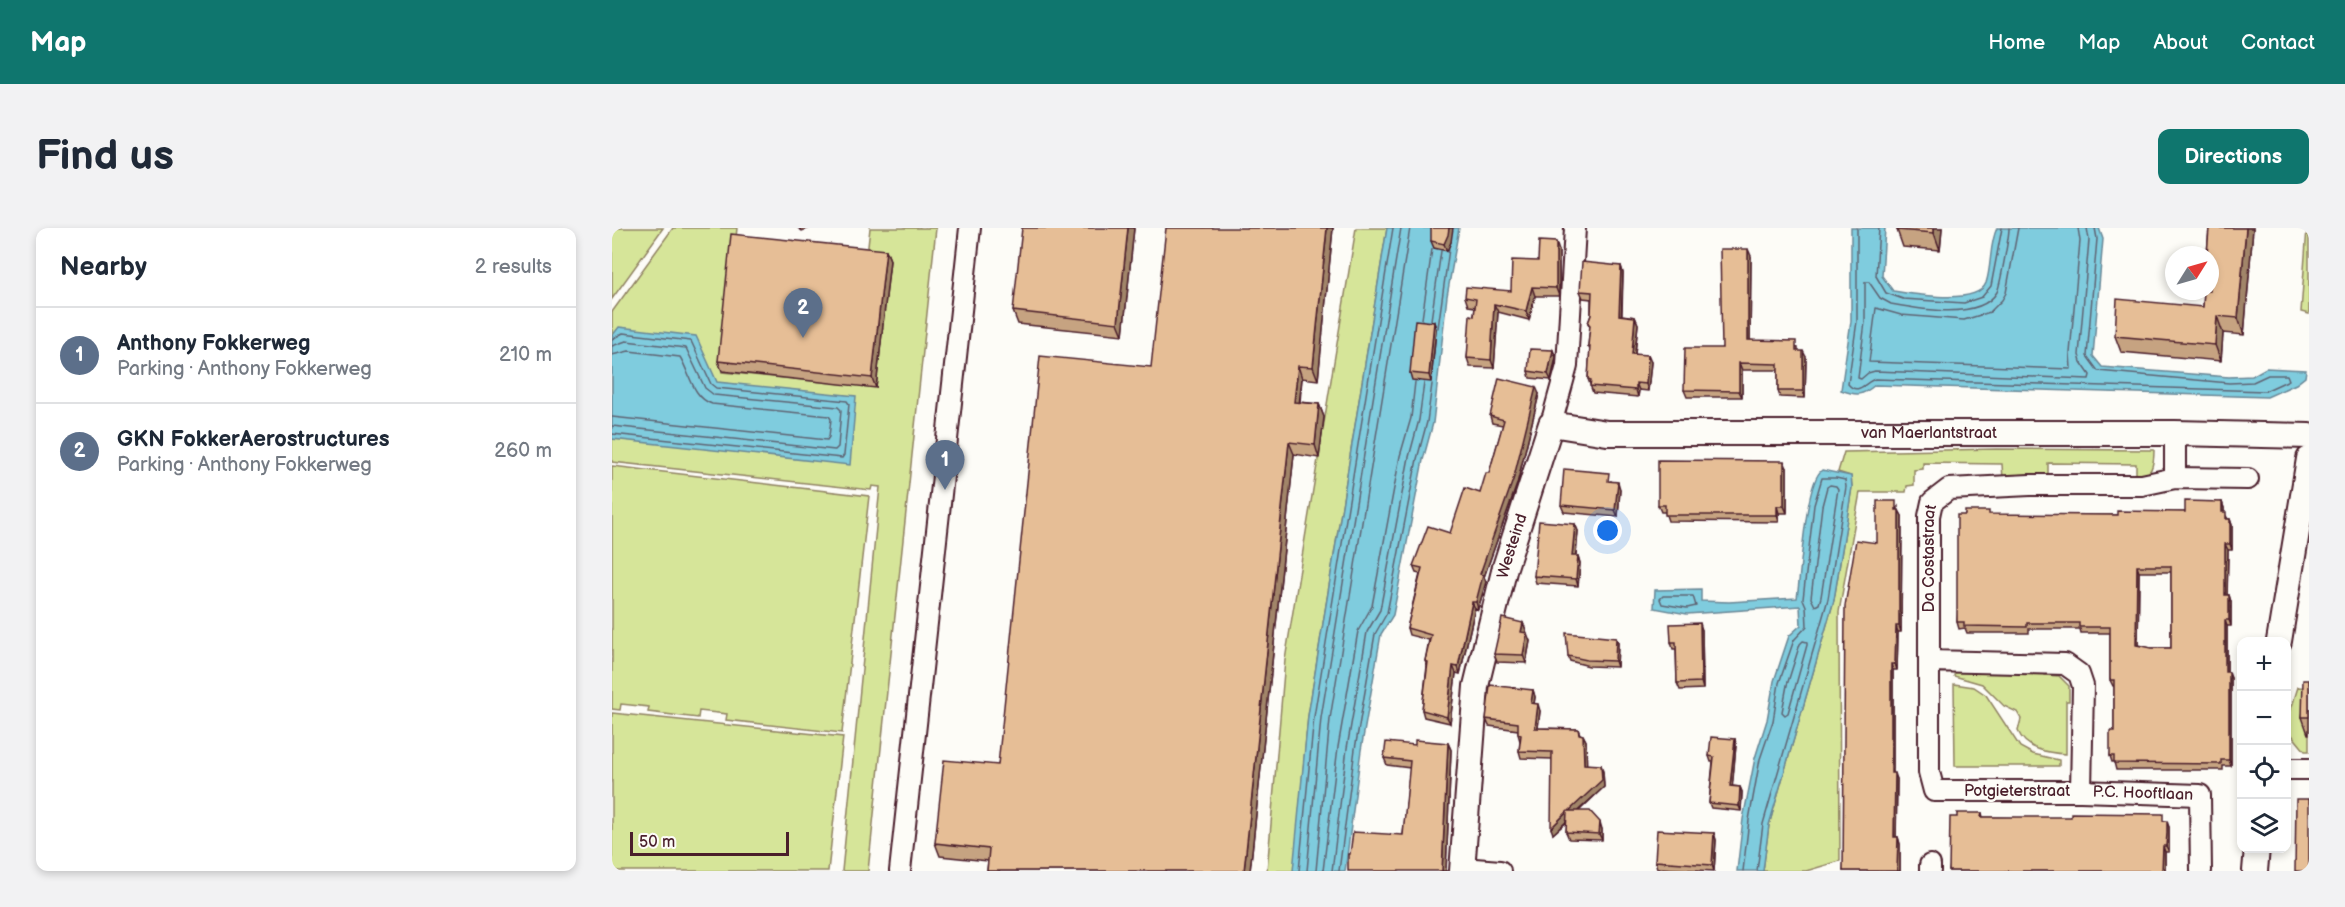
<!DOCTYPE html>
<html lang="en">
<head>
<meta charset="utf-8">
<style>
  body { margin:0; font-family:"Balsamiq Sans",sans-serif; background:#f2f2f3; color:#1f2937 }
  .controls { position:absolute; right:18px; bottom:18px; display:grid; overflow:hidden; border-radius:12px; box-shadow:0 3px 9px #0003 }
  .controls button { width:54px; height:54px; display:grid; place-items:center; padding:0; border:0; border-bottom:2px solid #e0e1e3; background:#fff; color:#1f2937; font:30px sans-serif }
  .compass { position:absolute; left:1553px; top:18px; width:54px; height:54px; border-radius:50%; background:#fff; box-shadow:0 3px 9px #0003; rotate:53deg }
  .scale { position:absolute; left:18px; bottom:15px; width:159px; box-sizing:border-box; padding-left:6px; border:3px solid #4a1f2b; border-top:0; font-size:16px; line-height:21px; white-space:nowrap; color:#4a1f2b; -webkit-text-stroke:4px #fdfcf7; paint-order:stroke }
  .you { position:absolute; left:996px; top:303px; width:21px; height:21px; margin:-15px; border:4px solid #fff; border-radius:50%; background:#1a73e8; box-shadow:0 0 0 9px #1a73e833 }
  .badge { display:grid; place-items:center; width:39px; height:39px; border-radius:50%; background:#0f766e; color:#fff; font-size:20px; font-weight:700 }
  .pin { position:absolute; translate:-50% -50px; filter:drop-shadow(0 2px 3px #0008) }
  .pin::after { content:''; position:absolute; top:32px; width:21px; height:18px; background:inherit; clip-path:polygon(0 0,100% 0,50% 100%) }
  .list { margin:0; padding:0; list-style:none }
  h2 { display:flex; justify-content:space-between; align-items:center; height:78px; margin:0; padding:0 24px; font-size:26px }
  h2 small { font-size:20px; font-weight:400; color:#747a83 }
  .list li { display:grid; grid-template-columns:39px 1fr auto; gap:18px; align-items:center; box-sizing:border-box; height:96px; padding:0 24px; border-top:2px solid #e0e1e3 }
  .list b { display:block; font-size:22px; white-space:nowrap }
  .list p { margin:0; font-size:20px; white-space:nowrap; color:#747a83 }
  .list em { font-size:20px; font-style:normal; color:#747a83 }
  .icon { flex:none; width:33px; height:33px; fill:none; stroke:currentColor; stroke-width:2; stroke-linecap:round; stroke-linejoin:round }
  .map { position:relative; flex:none; width:1697px; height:643px; overflow:hidden; border-radius:12px }
  header { display:flex; align-items:center; gap:36px; box-sizing:border-box; height:84px; padding:0 30px; background:#0f766e; color:#fff }
  header strong { font-size:28px }
  nav { display:flex; gap:33px; margin-inline-start:auto; font-size:21px }
  .intro { display:flex; align-items:center; justify-content:space-between; box-sizing:border-box; height:144px; padding:0 36px }
  h1 { margin:0; font-size:42px }
  .button { padding:15px 27px; border-radius:12px; background:#0f766e; color:#fff; font-size:21px; font-weight:700 }
  main { display:flex; gap:36px; padding:0 36px }
  aside { flex:1; background:#fff; border-radius:12px; box-shadow:0 3px 9px #0003 }
  .map>svg:first-child { display:block }
  .green { fill:#d6e599; stroke:#908262; stroke-width:1.5 }
  .water { fill:#7fccde; stroke:#6a8796; stroke-width:1.5 }
  .lines { fill:none; stroke-linecap:round; stroke-linejoin:round }
  .shore { stroke:#5f6473; stroke-width:1.5 }
  .minor-casing { stroke:#4a1f2b; stroke-width:24 }
  .tertiary-casing { stroke:#4a1f2b; stroke-width:28 }
  .minor { stroke:#fdfcf7; stroke-width:20 }
  .tertiary { stroke:#fdfcf7; stroke-width:24 }
  .wall { fill:#c6a381; stroke:#4a1f2b; stroke-width:1.5; fill-rule:evenodd }
  .shaded-wall { fill:#a18569; stroke:#4a1f2b; stroke-width:1.5 }
  .building { fill:#e6be96; stroke:#4a1f2b; stroke-width:1.5; fill-rule:evenodd }
  .labels { text-anchor:middle; dominant-baseline:central; stroke-width:5; stroke-linejoin:round; paint-order:stroke }
  .street-label { font-size:16px; fill:#4a1f2b; stroke:#fdfcf7 }
</style>
</head>
<body>
<header>
<strong>Map</strong>
<nav><a>Home</a><a>Map</a><a>About</a><a>Contact</a></nav>
</header>
<div class="intro"><h1>Find us</h1><a class="button">Directions</a></div>
<main>
<aside>
<h2>Nearby<small>2 results</small></h2>
<ul class="list">
<li><span class="badge" style="background:#5c6f8a">1</span><div><b>Anthony Fokkerweg</b><p>Parking · Anthony Fokkerweg</p></div><em>210 m</em></li>
<li><span class="badge" style="background:#5c6f8a">2</span><div><b>GKN FokkerAerostructures</b><p>Parking · Anthony Fokkerweg</p></div><em>260 m</em></li>
</ul>
</aside>
<div class="map">
<svg width="1697" height="643" viewBox="0 0 1697 643">
  <rect width="100%" height="100%" fill="#fdfcf7"/>
  <filter id="ink" filterUnits="userSpaceOnUse"><feTurbulence type="fractalNoise" baseFrequency=".0167" numOctaves="2"/><feDisplacementMap in="SourceGraphic" scale="12" xChannelSelector="R" yChannelSelector="G"/><feConvolveMatrix kernelMatrix="1 2 1 2 8 2 1 2 1" color-interpolation-filters="sRGB"/></filter>
  <g filter="url(#ink)">
    <path class="green" d="M0 0H51L0 71Z
      M61 0H125L110 144 241 157 258 0H324L256 643H230L268 259 260 258 259 262 0 234V84Z
      M744 0H775L696 488 682 643H655L673 432Z
      M1695 0H1697V86L1689 84Z
      M1384 221 1542 222C1542 237 1540 248 1524 252V236L1436 235V251H1391L1390 236 1311 235V241L1302 242V257L1295 258 1294 264H1248L1227 384 1228 633 1194 643H1151L1157 597 1222 372 1240 259 1239 248 1226 244 1232 224Z
      M0 238 257 268 230 505 114 492 115 486 87 483 86 490 36 484 37 479 9 476 8 482 0 481Z
      M1343 442H1432L1433 447 1447 448 1457 458V473H1454V526C1436 525 1414 522 1406 503L1409 491 1405 484 1392 478 1370 456 1342 448Z
      M1342 456 1362 459 1374 467 1408 519 1421 526 1447 532V538H1343Z
      M1686 459 1697 460V523H1693L1675 501V494Z
      M0 485 231 509 216 643H0Z"/>
    <path class="water" d="M775 0H847L835 68 821 195 811 232 781 387 769 406 749 522 733 643H681L696 488Z
      M1239 0H1273L1270 48 1281 63C1301 66 1365 78 1374 55 1380 37 1377 17 1385 0H1487L1491 11 1481 128 1490 139 1617 149 1640 148 1654 140 1694 142 1693 149 1684 156 1655 169 1263 157C1250 168 1245 168 1229 162L1239 93Z
      M7 99 84 108 105 154 244 168 238 237 0 211V108Z
      M1210 242 1239 248 1240 259 1222 372 1157 597 1151 643H1125L1131 591 1143 530 1155 492 1162 453 1177 408 1189 397 1188 378 1075 386 1042 380 1043 362 1089 361V373L1117 374 1185 370C1189 346 1193 254 1210 242Z"/>
    <g class="lines">
      <path class="shore" d="M1245 0V93L1236 156C1246 168 1253 154 1263 151L1653 163 1677 152 1675 147H1656L1641 154 1617 155 1486 143 1475 128 1485 11 1483 0
        M1267 0 1264 48 1274 65 1291 71 1352 75 1370 69 1379 58 1390 0
        M1397 0C1397 9 1388 58 1385 64 1368 93 1306 81 1279 76L1268 70 1257 54H1253V94L1246 150 1249 151 1256 145 1263 143 1477 151 1478 147 1469 134 1467 127 1477 12 1475 0
        M1406 0 1394 65 1390 72 1378 84 1352 92 1289 87 1264 80 1257 134 1459 141 1458 125 1468 13 1466 0
        M810 91 820 21
        M819 92 829 23
        M826 100 837 21
        M0 111 11 105 79 113 99 156 104 160 235 173 237 176 232 227 230 230 0 206
        M0 118 14 113 74 120 93 160 102 167 226 179 229 182 226 219 223 222 0 198
        M0 127 17 123 68 129C78 145 80 169 100 176L217 188 219 191 217 209 215 212 0 189
        M1218 257 1224 258 1226 261 1209 369 1207 376 1203 378 1199 370 1210 278 1215 259Z
        M1051 368H1081L1084 378 1075 380 1050 376 1048 371Z
        M1191 413 1195 414V417L1176 485 1173 487 1170 484 1175 457 1188 416Z
        M687 643 702 489 781 0
        M695 643 709 490 789 0
        M704 643 718 491 798 0
        M711 643 726 519 746 403 760 378 788 228 799 190 803 154
        M720 643 735 520 755 404 768 382 797 229 807 192 812 155
        M727 643 743 521 763 406 775 385 805 231 815 194 820 156
        M1131 643 1137 592 1148 531 1161 493 1167 455 1182 412 1195 398 1194 378 1191 371 1202 277 1210 250H1224L1233 252 1234 259 1216 371 1151 596 1145 643"/>
      <g class="minor-casing">
        <g id="minor">
          <path d="M939 196 955 138 963 0"/>
          <path d="M1563 205V250"/>
          <path id="s1" d="M1317 433 1453 436 1467 446 1471 458 1469 563H1322L1317 544V288L1320 274 1337 261 1418 257H1530L1563 250 1636 251"/>
          <path d="M1674 541H1697"/>
          <path id="s2" d="M1469 563 1588 567 1589 643"/>
          <path d="M850 640 888 643"/>
          <path d="M288 643 358 0"/>
          <path d="M1318 643V637"/>
        </g>
      </g>
      <g class="tertiary-casing">
        <g id="tertiary">
          <path d="M1667 413 1697 231"/>
          <path id="s3" d="M850 643 864 458 893 339 939 196 995 205H1563L1697 208"/>
          <path d="M1643 643 1645 620"/>
        </g>
      </g>
      <use href="#minor" class="minor"/>
      <use href="#tertiary" class="tertiary"/>
    </g>
    <path class="wall" d="M186 0H198L190 3Z
      M522 0 511 107 406 96 401 83Z
      M721 0 706 152 690 150 688 174 707 176 712 189 707 230 682 226 638 643H375L376 633 328 628 323 615 386 537 539 139Z
      M1330 0 1328 22 1291 19 1285 2Z
      M1597 0H1641L1632 107 1611 105 1609 133 1509 124 1503 108 1591 79Z
      M819 13 839 14 835 23 822 20Z
      M274 22 278 32 264 160 110 143 106 133Z
      M947 23V68H923L917 92 886 84 882 140 858 139 855 130 863 79 856 78 853 69 899 63 926 33Z
      M1139 28 1138 112 1186 120V123L1194 129 1193 170 1168 169 1166 163V142H1130V169H1075L1072 162 1110 120Z
      M1009 38 1011 45 1010 87 1023 89 1026 96 1023 126 1039 134 1036 163 1027 162 1026 169 981 165 976 151 978 122 976 118 978 99 976 95 979 87V71L971 70 968 63Z
      M822 94 824 101 819 154 800 152 798 145Z
      M944 129 939 152 918 150 916 143Z
      M927 166 905 256 872 349 874 354 866 381 863 380 848 446 844 445 838 495 812 489 810 482 815 438 813 433 817 412 797 407 795 400 808 346 804 345 801 338 838 305 868 265 877 245 891 197 880 195 878 188Z
      M1175 240V285H1167V294L1056 293 1053 284H1049L1046 277Z
      M999 253 1008 261 1006 289 952 284 949 277Z
      M1610 274 1612 280V284L1616 291H1618L1620 297V322H1616L1615 367H1617L1619 374V398H1615V444L1619 450V538H1611V542H1504L1502 534H1500L1498 528 1502 503V458H1501L1498 452V405H1469L1468 401H1417V405H1355L1353 400 1347 401 1345 394 1353 287H1505L1573 284ZM1527 344H1559V420H1539L1526 417Z
      M1286 279V282L1290 288 1289 404H1286L1285 442H1281V545L1285 551 1284 609H1286L1288 616V643H1231L1265 315Z
      M963 296 966 303 964 328H966L968 335 966 358 924 355 922 348Z
      M911 395 914 402 913 405 918 413 914 435 885 434 882 426Z
      M1090 402 1091 461 1068 462 1065 455 1064 421H1061L1059 414Z
      M1004 410 1006 415 1005 439 977 438 958 433 956 428Z
      M1697 452V506H1696L1690 489Z
      M921 462 923 469 922 476 928 483 926 500 966 501 968 506 971 507 974 513V537H989L991 544 992 559 967 583 990 601V612L957 611 954 604 955 594 941 606 940 531 909 530 907 523 908 513 906 506V502L877 498 874 491Z
      M1123 511 1124 517 1120 558 1128 559 1130 564 1129 583 1099 580 1097 575 1101 534H1099L1097 528Z
      M836 515 839 522 834 643 738 626 791 607 798 540 775 537 772 530 803 517Z
      M1370 585 1371 589 1553 593 1557 599V624H1553V643H1337L1345 589Z
      M1102 605 1104 612 1102 643 1045 640 1043 633Z"/>
    <path class="shaded-wall" d="M516 0H522L511 107 506 95Z
      M715 0H721L706 152 701 139Z
      M837 0H841L839 14 835 23 832 16Z
      M1322 0H1330L1328 22 1322 5Z
      M1634 0H1641L1632 107 1626 90Z
      M944 14 947 23V68L944 60Z
      M1136 21 1139 28 1138 119 1136 112Z
      M274 22 278 32 264 160 260 150Z
      M1009 38 1011 45 1009 94 1007 87Z
      M920 59 923 68 917 92 914 83Z
      M882 76 886 84 882 140 879 132Z
      M1605 88 1611 105 1609 133 1603 117Z
      M1023 89 1026 96 1022 133 1020 126Z
      M822 94 824 101 819 154 817 147Z
      M941 122 944 129 939 152 936 146Z
      M1191 123 1194 129 1193 170 1191 163Z
      M1036 127 1039 134 1036 163 1034 156Z
      M1127 135 1130 142V169L1127 163Z
      M686 138 690 150 686 186 682 174Z
      M1024 155 1027 162 1026 169 1024 162Z
      M924 159 927 166 905 256 872 349 874 354 866 381 864 374 868 346Z
      M707 176 712 189 707 230 703 217Z
      M677 214 682 226 638 643H632Z
      M1172 233 1175 240V285L1172 278Z
      M1006 254 1008 261 1006 289 1003 282Z
      M1610 274 1612 280V290L1610 284Z
      M1165 278 1167 285V294L1165 287Z
      M1287 282 1290 288 1289 404 1287 398Z
      M1618 291 1620 297V322L1618 316Z
      M963 296 966 303 963 335 960 328Z
      M1613 316 1616 322 1615 374 1613 367Z
      M966 328 968 335 966 358 964 351Z
      M1525 338 1527 344 1526 423 1524 417Z
      M1617 367 1619 374V398L1617 392Z
      M860 374 863 380 848 446 846 439Z
      M1613 392 1615 398V450L1613 444Z
      M911 395 914 402 912 412 909 404Z
      M1088 395 1090 402 1091 461 1089 454Z
      M1284 398 1286 404 1285 442 1283 436Z
      M915 405 918 413 914 435 911 427Z
      M1004 410 1006 415 1005 439 1003 433Z
      M1279 436 1281 442V551L1279 545Z
      M841 438 844 445 838 495 835 489Z
      M1617 444 1619 450V538L1617 532Z
      M921 462 923 469 921 482 919 475Z
      M926 476 928 483 925 507 923 500Z
      M971 507 974 513 975 543 972 536Z
      M1123 511 1124 517 1120 563 1118 558Z
      M836 515 839 522 834 643H830Z
      M989 537 991 544 992 559 959 589 957 583Z
      M1283 545 1285 551 1284 616 1282 609Z
      M1128 559 1130 564 1129 583 1127 578Z
      M955 584 957 591 941 606 939 600Z
      M1555 593 1557 599V624L1554 618Z
      M988 594 990 601V612L987 606Z
      M1102 605 1104 612 1102 643 1100 637Z
      M1286 609 1288 616V643H1285Z
      M1551 618 1553 624V643H1550Z"/>
    <path class="building" d="M410 0H516L506 95 401 83Z
      M554 0H715L701 139 686 138 682 174 707 176 703 217 677 214 632 643H375L377 621 323 615 332 532 386 537 428 128 539 139Z
      M819 0H837L836 7 832 16 819 13Z
      M1285 0H1322V5L1285 2Z
      M1597 0H1634L1626 90 1605 88 1603 117 1503 108 1505 71 1591 79 1592 63H1598V27H1595Z
      M119 6 274 22 260 150 106 133Z
      M927 13 944 14V60L920 59 914 83 882 76 879 132 855 130 858 87 862 88 864 71 853 69 854 59 899 63 900 32 926 33Z
      M1108 21H1136V112L1184 113V123H1191V163H1166V136L1127 135V163L1072 162 1073 120H1110Z
      M970 34 1009 38 1007 87 1023 89 1020 126 1036 127 1034 156 1024 155V162L978 158 979 152 976 151 978 118H976L978 97 976 95 979 87 980 64 968 63Z
      M803 92 822 94 817 147 798 145Z
      M918 121 941 122 936 146 916 143Z
      M887 150 924 159 902 249 868 346 871 347 864 374H860L846 439 841 438 835 489 810 482 816 434 813 433 819 407 795 400 810 340 801 338 816 298 838 305 853 260 868 265 874 245H877L892 192 878 188Z
      M1046 232 1172 233V278H1165V287H1053V277H1046Z
      M952 241 997 245 996 253 1006 254 1003 282 949 277Z
      M1265 273H1284V282H1287V398H1284L1283 436H1279V545H1283L1282 609H1286L1285 643H1231L1233 378 1244 312 1265 315Z
      M1573 273 1610 274V284H1614V291H1618V316H1613V367H1617V392H1613V444H1617V532H1609V536L1502 535V528H1498V503H1502V452H1498V399H1467V395H1415V399L1352 398V394H1345V287H1353V283H1377V286L1505 287V283L1573 284ZM1525 338H1559V420H1539L1524 417Z
      M927 293 963 296 960 328H966L964 351 922 348Z
      M890 390 911 395 909 404 915 405 911 427 882 426Z
      M1088 395 1089 454 1065 455 1064 414H1059L1058 396Z
      M954 405 1004 410 1003 433 975 432 956 428Z
      M1691 452H1697V489H1690Z
      M878 457 921 462 919 475 926 476 923 500 966 501 967 506 971 507 972 536 989 537 990 552 957 583H978L988 594 987 606 954 604 955 584 939 600 940 524 907 523 909 507 906 506V495L874 491Z
      M1099 509 1123 511 1118 558 1128 559 1127 578 1097 575 1102 529 1097 528Z
      M803 512 836 515 830 643H736V626H738L741 604 791 607 798 533 772 530 774 514 803 517Z
      M1684 571H1697V643H1683Z
      M1345 585H1370L1369 589H1459V585L1551 586V593H1555V605L1554 618H1551L1550 643H1337L1338 589H1345Z
      M1045 602 1102 605 1100 637 1043 633Z"/>
  </g>
  <g class="labels">
    <g class="street-label">
      <text stroke="none"><textPath href="#s3" startOffset="837">van Maerlantstraat</textPath></text>
      <text stroke="none"><textPath href="#s3" startOffset="330">Westeind</textPath></text>
      <text stroke="none"><textPath href="#s1" startOffset="651">Da Costastraat</textPath></text>
      <text x="1405" y="563">Potgieterstraat</text>
      <text stroke="none"><textPath href="#s2" startOffset="62">P.C. Hooftlaan</textPath></text>
    </g>
  </g>
</svg>
<div class="controls">
<button>+</button>
<button>−</button>
<button><svg class="icon" aria-label="locate" viewBox="0 0 24 24"><circle cx="12" cy="12" r="6"/><path d="M12 2v4M12 18v4M2 12h4M18 12h4"/></svg></button>
<button><svg class="icon" aria-label="layers" viewBox="0 0 24 24"><path d="M12 4l9 5-9 5-9-5zM3 14l9 5 9-5"/></svg></button>
</div>
<svg class="compass" viewBox="-18 -18 36 36"><path d="M0-13l5 13h-10z" fill="#e53935"/><path d="M0 13l5-13h-10z" fill="#747a83"/></svg>
<div class="scale">50 m</div>
<div class="you"></div>
<div class="pin badge" style="left:333px;top:262px;background:#5c6f8a">1</div>
<div class="pin badge" style="left:191px;top:110px;background:#5c6f8a">2</div>
</div>
</main>
</body>
</html>
